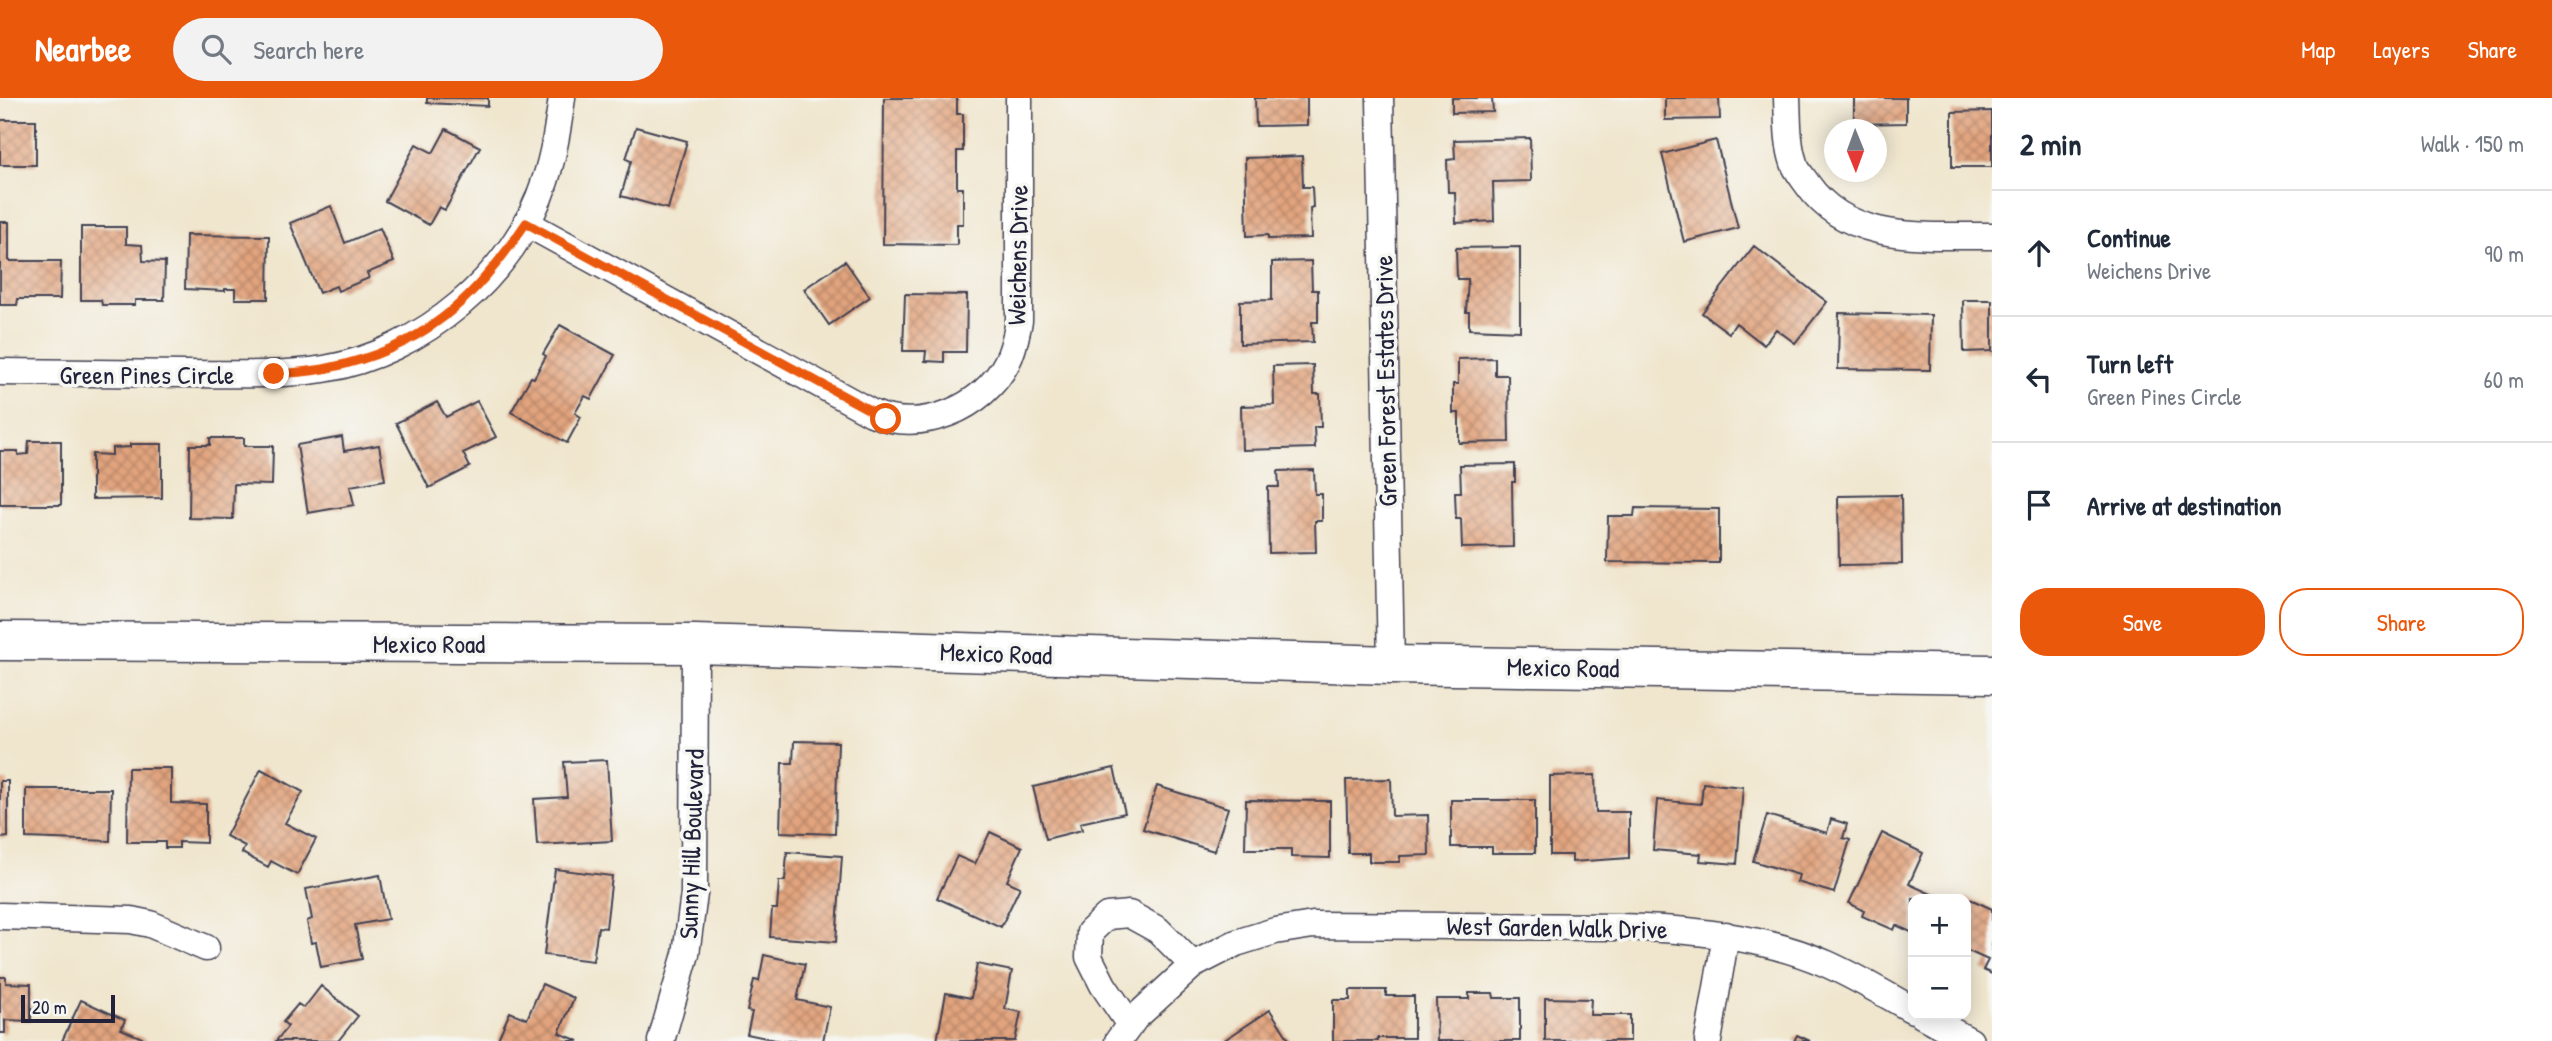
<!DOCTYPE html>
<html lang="en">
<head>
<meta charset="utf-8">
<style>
  body { margin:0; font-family:"Patrick Hand",sans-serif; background:#f2f2f3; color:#1f2937 }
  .controls { position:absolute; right:21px; bottom:21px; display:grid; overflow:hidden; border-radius:14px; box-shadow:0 4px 18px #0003 }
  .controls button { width:63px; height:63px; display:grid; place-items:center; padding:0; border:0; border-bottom:2px solid #e0e1e3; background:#fff; color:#1f2937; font:35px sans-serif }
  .compass { position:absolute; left:1824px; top:21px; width:63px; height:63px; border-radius:50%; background:#fff; box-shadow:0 4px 18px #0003; rotate:179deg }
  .scale { position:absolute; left:21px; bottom:18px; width:94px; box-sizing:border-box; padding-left:7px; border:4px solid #22223b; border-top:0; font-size:19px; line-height:24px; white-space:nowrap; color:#22223b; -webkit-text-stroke:5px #f6f6f2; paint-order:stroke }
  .stop { position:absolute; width:21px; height:21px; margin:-16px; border:5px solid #ea580c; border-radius:50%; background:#fff }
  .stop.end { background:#ea580c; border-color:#fff; box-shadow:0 2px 7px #0008 }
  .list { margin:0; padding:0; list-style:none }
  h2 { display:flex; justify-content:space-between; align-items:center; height:91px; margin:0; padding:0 28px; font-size:30px }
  h2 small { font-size:23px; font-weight:400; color:#747a83 }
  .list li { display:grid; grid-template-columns:46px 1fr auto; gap:21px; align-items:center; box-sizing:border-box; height:126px; padding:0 28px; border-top:2px solid #e0e1e3 }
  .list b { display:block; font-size:26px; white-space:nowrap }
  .list p { margin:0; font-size:23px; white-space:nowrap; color:#747a83 }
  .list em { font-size:23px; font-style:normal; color:#747a83 }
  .actions { display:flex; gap:14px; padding:21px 28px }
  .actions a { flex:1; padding:16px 0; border:2px solid #ea580c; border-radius:28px; text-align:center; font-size:24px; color:#ea580c }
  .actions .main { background:#ea580c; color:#fff }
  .icon { flex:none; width:38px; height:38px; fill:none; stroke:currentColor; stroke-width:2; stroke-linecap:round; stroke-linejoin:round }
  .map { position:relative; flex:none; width:1992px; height:943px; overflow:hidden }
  header { display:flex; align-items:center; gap:42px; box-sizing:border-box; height:98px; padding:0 35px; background:#ea580c; color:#fff }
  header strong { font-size:33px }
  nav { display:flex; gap:38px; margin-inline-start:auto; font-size:24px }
  .search { width:490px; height:63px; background:#f2f2f3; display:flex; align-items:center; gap:18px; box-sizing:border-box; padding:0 24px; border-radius:38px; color:#747a83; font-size:26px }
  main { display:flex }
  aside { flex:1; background:#fff }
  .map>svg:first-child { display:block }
  .building { fill:url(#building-cross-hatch) }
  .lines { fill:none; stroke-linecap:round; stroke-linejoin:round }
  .minor-casing { stroke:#413f51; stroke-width:29 }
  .primary-casing { stroke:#413f51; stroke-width:41 }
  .minor { stroke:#fff; stroke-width:26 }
  .primary { stroke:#fff; stroke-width:38 }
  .route { stroke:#ea580c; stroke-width:9 }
  .labels { text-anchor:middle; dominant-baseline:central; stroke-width:7; stroke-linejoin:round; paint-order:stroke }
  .street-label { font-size:26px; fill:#22223b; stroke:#f6f6f2 }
</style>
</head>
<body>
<header>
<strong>Nearbee</strong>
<div class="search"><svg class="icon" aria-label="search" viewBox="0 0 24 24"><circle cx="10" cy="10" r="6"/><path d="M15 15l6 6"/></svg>Search here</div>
<nav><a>Map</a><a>Layers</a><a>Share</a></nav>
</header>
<main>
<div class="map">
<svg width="1992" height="943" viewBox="0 0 1992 943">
  <defs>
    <pattern id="building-cross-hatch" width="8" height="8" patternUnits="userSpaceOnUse" patternTransform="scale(1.75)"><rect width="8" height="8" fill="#e2a47e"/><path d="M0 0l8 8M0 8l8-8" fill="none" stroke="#b78568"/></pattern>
  </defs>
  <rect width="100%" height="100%" fill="#f6f6f2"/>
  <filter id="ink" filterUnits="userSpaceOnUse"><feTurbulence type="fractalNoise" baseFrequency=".0143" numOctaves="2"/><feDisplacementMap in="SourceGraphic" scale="14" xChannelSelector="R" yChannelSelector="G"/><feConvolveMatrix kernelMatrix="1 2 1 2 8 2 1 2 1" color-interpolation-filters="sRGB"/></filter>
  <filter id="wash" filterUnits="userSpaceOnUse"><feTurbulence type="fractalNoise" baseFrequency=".00686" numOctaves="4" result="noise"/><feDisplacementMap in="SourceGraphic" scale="28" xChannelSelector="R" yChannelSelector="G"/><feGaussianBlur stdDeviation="1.57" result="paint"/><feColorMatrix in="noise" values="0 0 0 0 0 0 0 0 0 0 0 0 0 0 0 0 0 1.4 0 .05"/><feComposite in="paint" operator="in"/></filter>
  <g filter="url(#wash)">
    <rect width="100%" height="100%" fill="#f0e6ce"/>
    <g id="blocks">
      <path class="building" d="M427 0H488V8L427 5Z
        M884 0H957V16H963V53H957V90H963V126H957V147L883 146Z
        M1255 0H1307V27L1256 28Z
        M1452 0H1492L1493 14 1452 15Z
        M1665 0H1719L1720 21 1665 22Z
        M1854 0H1906V25L1854 26Z
        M1992 13V69H1952V14Z
        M0 22H36V67H0Z
        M636 29 687 43 668 111 621 98 631 63 626 61Z
        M446 31 480 49 445 112 439 109 429 127 385 103 416 46 433 55Z
        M1530 40 1531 83 1493 84 1494 123 1456 125 1455 94H1448L1447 62 1455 61 1454 42Z
        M1716 42 1738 130 1684 144 1662 56Z
        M1302 58 1303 89H1312L1313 109 1310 110 1311 140 1268 141V137L1247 138 1245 60Z
        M331 108 345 145 380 130 394 164 367 175 369 180 338 193 336 188 319 195 290 125Z
        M0 124H9V163H61L60 201H18L17 207H0Z
        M81 129H126V146L142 147 143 163 165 164 164 202H135V207H102L101 202H81Z
        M186 137 269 138 268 201H235V191H225V193L185 191Z
        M1754 148 1827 204 1795 245 1776 231 1764 247 1736 225 1729 235 1702 215Z
        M1520 149V233L1469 231V214H1466L1468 181H1457L1456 150Z
        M845 163 870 199 829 227 804 191Z
        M1311 163 1312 192H1318V224H1312L1313 244 1240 246V203L1272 202V164Z
        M905 196 967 197 966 254H944V264L925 263 926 253H903Z
        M1963 202H1992V253L1964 254Z
        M1839 215 1931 217 1930 272 1838 271Z
        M560 227 615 257 591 301 585 298 575 315 581 319 567 345 511 314 531 279 534 280 546 258 543 256Z
        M1495 260V277H1508L1509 344 1459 345V315H1453V286H1458V261Z
        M1313 267 1314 296H1320L1321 329H1314L1315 350 1242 352 1241 308 1274 307 1273 268Z
        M477 303 496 339 463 355 470 369 429 390 396 325 437 304 446 319Z
        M342 339 344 353 379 347 385 382 350 388 354 407 308 415 297 347Z
        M210 340H244V348H273L272 387 234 386 233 421 189 420 190 347H210Z
        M29 343H61V407H0V353H18V357L28 356Z
        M130 346H162V400L92 401V356L112 357V350L130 349Z
        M1515 366V384H1512L1513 449 1462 450 1461 421H1456L1455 394H1461L1460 367Z
        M1314 372 1315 396H1322V423H1315L1316 454 1269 455 1268 389H1279L1278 373Z
        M1901 397 1902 466 1839 467 1838 398Z
        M1635 410 1719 411V465L1607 464 1608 418H1634Z
        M794 643 838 644 835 736 780 734 782 665H793Z
        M607 662 612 743 537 747 534 701 567 699 564 664Z
        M128 670H171V705L206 706V745L179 744V750H165V744H127Z
        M1114 670 1125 715 1080 725 1082 732 1046 741 1033 689Z
        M261 671 303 694 285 725 316 741 297 777 271 763 268 769 242 755 245 748 226 738Z
        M1595 677 1596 714H1629V760L1572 764V757H1550V678Z
        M1391 681 1392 718 1428 717 1429 757 1400 758V764H1369V755H1348L1346 682Z
        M0 683H8V739L0 740Z
        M1703 685 1743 689 1737 766 1700 763 1701 756 1653 752 1657 702 1701 706Z
        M1157 688 1228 710 1214 753 1143 731Z
        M26 691H111L110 743 26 740Z
        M1246 702 1330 703V760L1291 759V751H1245Z
        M1451 702H1535V755H1492V749H1451Z
        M1767 717 1827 735 1831 721 1847 726 1843 740 1850 742 1834 795 1797 784 1799 777 1753 763Z
        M990 734 1022 749 1007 783 1020 789 1001 829 937 800 957 758 975 766Z
        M1882 735 1923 755 1909 786 1942 801H1913V835L1896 827 1894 832 1862 818 1864 813 1849 805Z
        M787 754 842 758 836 844 770 839 772 811H777L779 783H785Z
        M555 771 612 778 606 830 598 829 593 863 544 857Z
        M380 777 388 821 355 827 362 861 321 869 316 844 311 845 307 823 312 821 306 791Z
        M1966 799 1992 811V876L1983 872 1988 862 1966 852Z
        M764 857 805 866 797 902 830 909 823 943H780L747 936 752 914 747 913 754 882 759 883Z
        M977 866 1012 873 1005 911 1021 914 1015 943H937L946 895 971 900Z
        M0 879H6V885L31 886V923L5 922V935H0Z
        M542 886 574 900 559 935 579 943H497L510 914 527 921Z
        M321 888 358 918 338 943H276L288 928 283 924 298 906 304 910Z
        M1350 892H1386V898H1414V940H1378V943H1333V902H1350Z
        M1469 895H1493L1494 900H1520V943H1437L1436 901H1469Z
        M1545 900 1591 901 1590 917H1630V943H1545Z
        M81 902 125 922 121 931 149 943H62Z
        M1270 912 1290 943H1223Z
        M1797 937 1810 943H1794Z"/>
    </g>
  </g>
  <g filter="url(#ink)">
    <use href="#blocks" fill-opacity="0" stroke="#413f51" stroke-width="2"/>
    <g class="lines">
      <g class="minor-casing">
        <path id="minor" d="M1380 0 1391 567
          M1787 0C1788 20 1787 45 1794 65 1796 72 1804 81 1808 87 1850 147 1928 137 1992 138
          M526 125 872 315C920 337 984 310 1007 264 1014 251 1016 237 1019 223V0
          M0 274C62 275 124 275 186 276 232 276 279 278 324 271 421 255 515 177 545 83 554 56 558 28 562 0
          M0 818 131 822 150 826 206 850
          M1922 917 1970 943
          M1130 927 1103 887 1089 859 1090 834 1107 818 1129 816 1158 832 1193 867
          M661 943 686 856 694 796 695 546
          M1118 943 1135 920 1193 867 1236 845 1275 833 1313 827 1619 829C1689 831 1763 838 1827 866 1856 879 1885 896 1913 912
          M1708 943 1726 837"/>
      </g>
      <g class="primary-casing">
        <path id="primary" d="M0 543 695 546 1391 567 1992 576"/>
      </g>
      <use href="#minor" class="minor"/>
      <use href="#primary" class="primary"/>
    </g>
  </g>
  <g class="lines" filter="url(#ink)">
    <path class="route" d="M274 276C291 275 310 274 328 270 422 251 474 203 526 125L886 321"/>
  </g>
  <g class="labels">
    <g class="street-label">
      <text transform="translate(1017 157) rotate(-89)">Weichens Drive</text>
      <text x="147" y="276">Green Pines Circle</text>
      <text transform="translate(1385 283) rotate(-91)">Green Forest Estates Drive</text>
      <text x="429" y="545">Mexico Road</text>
      <text transform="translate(996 555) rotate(2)">Mexico Road</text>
      <text transform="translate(1563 569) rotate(1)">Mexico Road</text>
      <text transform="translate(691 746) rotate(-88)">Sunny Hill Boulevard</text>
      <text transform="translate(1557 829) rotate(1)">West Garden Walk Drive</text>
    </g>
  </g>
</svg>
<div class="controls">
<button>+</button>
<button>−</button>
</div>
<svg class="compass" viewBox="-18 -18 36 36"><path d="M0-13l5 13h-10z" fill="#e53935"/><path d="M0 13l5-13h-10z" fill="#747a83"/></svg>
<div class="scale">20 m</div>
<div class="stop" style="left:886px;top:321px"></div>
<div class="stop end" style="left:274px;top:276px"></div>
</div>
<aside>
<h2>2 min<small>Walk · 150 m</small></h2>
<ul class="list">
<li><svg class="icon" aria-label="ahead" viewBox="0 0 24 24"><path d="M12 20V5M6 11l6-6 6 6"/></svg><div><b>Continue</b><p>Weichens Drive</p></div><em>90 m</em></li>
<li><svg class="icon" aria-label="left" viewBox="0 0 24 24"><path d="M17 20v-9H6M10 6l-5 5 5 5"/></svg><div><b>Turn left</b><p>Green Pines Circle</p></div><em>60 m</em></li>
<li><svg class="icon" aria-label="arrive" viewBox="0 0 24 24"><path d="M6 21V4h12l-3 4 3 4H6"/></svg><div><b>Arrive at destination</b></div></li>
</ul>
<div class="actions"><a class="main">Save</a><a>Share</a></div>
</aside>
</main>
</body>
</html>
